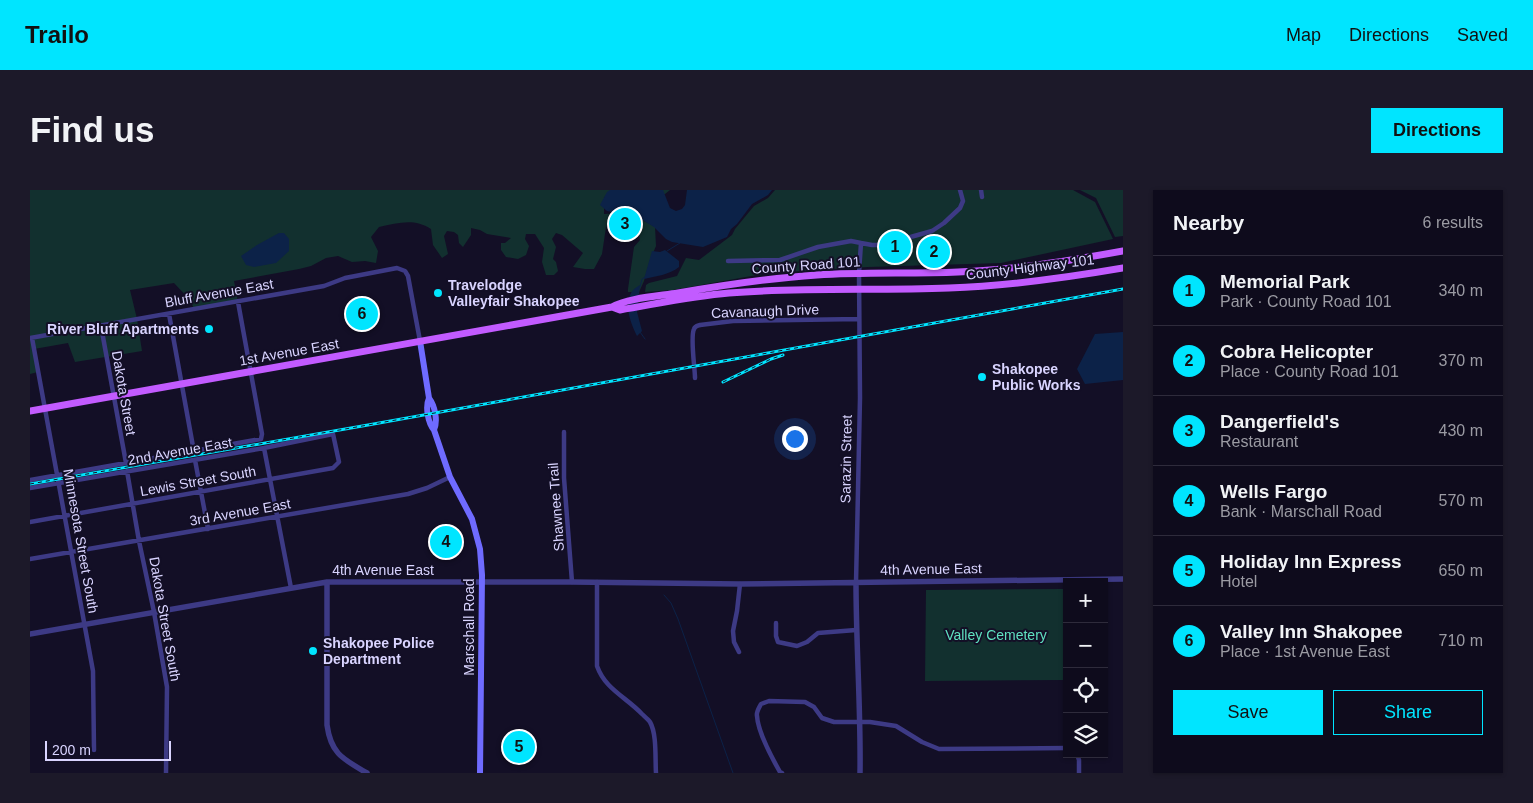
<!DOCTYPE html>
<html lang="en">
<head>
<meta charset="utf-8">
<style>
  body { margin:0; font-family:Helvetica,sans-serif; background:#1c1929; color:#f1f3f6 }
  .controls { position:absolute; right:15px; bottom:15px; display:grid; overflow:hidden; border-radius:0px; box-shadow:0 1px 4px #0004 }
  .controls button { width:45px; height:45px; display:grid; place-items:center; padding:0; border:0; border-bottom:1px solid #2e2b3b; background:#0e0b1c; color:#f1f3f6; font:25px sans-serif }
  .scale { position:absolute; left:15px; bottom:12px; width:126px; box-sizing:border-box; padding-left:5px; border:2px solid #d9d4ff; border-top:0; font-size:14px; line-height:18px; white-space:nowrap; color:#d9d4ff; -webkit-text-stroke:4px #130f26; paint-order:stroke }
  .you { position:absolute; left:764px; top:248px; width:18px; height:18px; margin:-12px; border:4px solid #fff; border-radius:50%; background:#1a73e8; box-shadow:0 0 0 8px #1a73e833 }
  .badge { display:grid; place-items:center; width:32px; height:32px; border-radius:50%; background:#00e5ff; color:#111; font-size:16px; font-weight:700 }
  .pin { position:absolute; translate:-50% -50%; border:2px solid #fff; box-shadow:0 1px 5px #0006 }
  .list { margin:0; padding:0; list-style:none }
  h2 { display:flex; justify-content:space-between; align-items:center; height:65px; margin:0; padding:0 20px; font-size:21px }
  h2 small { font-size:16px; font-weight:400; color:#9b9ba3 }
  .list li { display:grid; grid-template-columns:32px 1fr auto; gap:15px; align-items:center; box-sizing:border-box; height:70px; padding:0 20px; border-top:1px solid #2e2b3b }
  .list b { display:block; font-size:19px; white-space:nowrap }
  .list p { margin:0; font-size:16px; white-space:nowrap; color:#9b9ba3 }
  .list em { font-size:16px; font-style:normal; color:#9b9ba3 }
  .actions { display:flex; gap:10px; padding:15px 20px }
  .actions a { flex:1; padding:11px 0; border:1px solid #00e5ff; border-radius:0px; text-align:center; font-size:18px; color:#00e5ff }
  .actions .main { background:#00e5ff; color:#111 }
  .icon { flex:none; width:28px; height:28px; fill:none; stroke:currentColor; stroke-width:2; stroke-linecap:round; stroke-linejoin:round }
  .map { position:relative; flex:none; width:1093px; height:583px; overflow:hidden; border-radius:0px }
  header { display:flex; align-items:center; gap:30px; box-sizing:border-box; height:70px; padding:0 25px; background:#00e5ff; color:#111 }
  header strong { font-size:24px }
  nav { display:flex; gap:28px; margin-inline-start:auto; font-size:18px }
  .intro { display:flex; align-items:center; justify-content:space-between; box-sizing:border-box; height:120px; padding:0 30px }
  h1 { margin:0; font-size:35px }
  .button { padding:12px 22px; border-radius:0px; background:#00e5ff; color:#111; font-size:18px; font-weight:700 }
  main { display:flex; gap:30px; padding:0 30px }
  aside { flex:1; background:#0e0b1c; border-radius:0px; box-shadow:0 1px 4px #0004 }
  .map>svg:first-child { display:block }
  .green { fill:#12302f }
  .water { fill:#0c2248 }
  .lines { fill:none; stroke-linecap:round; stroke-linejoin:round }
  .stream { stroke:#0c2248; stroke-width:1 }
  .minor { stroke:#3d3a85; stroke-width:4.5 }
  .tertiary { stroke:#3d3a85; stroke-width:5.5 }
  .secondary { stroke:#6f6bff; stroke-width:6 }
  .primary { stroke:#c25bff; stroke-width:7 }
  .rail-casing { stroke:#00e5ff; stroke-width:3 }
  .rail { stroke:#130f26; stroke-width:1; stroke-dasharray:4; stroke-linecap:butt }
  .poi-dot { fill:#00e5ff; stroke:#130f26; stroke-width:2 }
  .labels { text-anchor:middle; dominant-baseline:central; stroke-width:4; stroke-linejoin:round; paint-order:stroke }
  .street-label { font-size:14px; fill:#d9d4ff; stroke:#130f26 }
  .poi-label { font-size:14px; font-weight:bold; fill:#d9d4ff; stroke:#130f26; text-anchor:start }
  .park-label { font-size:14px; fill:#5fe0c0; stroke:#130f26 }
</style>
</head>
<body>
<header>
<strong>Trailo</strong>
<nav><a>Map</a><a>Directions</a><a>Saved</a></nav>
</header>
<div class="intro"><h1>Find us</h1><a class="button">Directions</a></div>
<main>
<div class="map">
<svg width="1093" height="583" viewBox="0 0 1093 583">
  <rect width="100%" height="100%" fill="#130f26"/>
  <path class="green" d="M0 0H640L635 4 574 7V24C597 23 605 26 625 37L626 56 620 70 614 91 609 102H598V99L604 57 610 50C608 37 607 34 595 28L576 37 572 64 564 79H555L543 77 553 63 532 45 526 43 522 49 526 57 523 69 526 72 528 81 524 85H516L512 72 514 58 505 44H496L495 49 499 56 496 65 488 69 476 67 471 60V53H475L481 48 457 44 450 40 441 38V45L433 57 429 53 428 45 424 42 417 41 414 46 418 64 412 68 403 55 401 39C384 28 368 33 349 37L341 47 348 61 346 73 335 71 322 72 308 66 296 68 281 76 269 79 204 91 208 112 164 119 160 110 144 93 100 100 107 129 112 161 45 172 38 153 4 159 8 182 0 184Z
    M745 0H1043L1065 12 1083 49 971 73 838 77 738 83 643 100 615 102 616 95 619 93 647 86 656 68 669 70 702 45 705 39 724 16 738 8Z
    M1050 0H1093V46L1085 47 1066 8Z
    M1034 399 1036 490 895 491 896 400Z"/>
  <path class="water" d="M580 0H633L640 18 646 21 652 19 655 15 657 0H742L738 5 722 14 707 34 701 39 697 47 673 57 642 52 636 49 624 37 609 28 577 21 570 15 577 2Z
    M249 43H254L259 49V61L246 73 224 77 216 75 211 66 227 55Z
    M635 60 649 71V77C639 85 626 86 614 89L622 61 630 62Z
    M610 95 607 122 612 141 607 146C601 134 594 116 601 103 603 99 607 97 610 95Z
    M1093 142V190L1055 194 1047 179 1065 144Z"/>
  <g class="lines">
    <path class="stream" d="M637 61 650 53
      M610 97 612 89 615 87
      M610 142 615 149
      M634 405 641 413 648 429 703 583"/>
    <path class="minor" d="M951 0 952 7
      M831 53 842 55H852L902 41 914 33 930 18 933 11 930 0
      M698 71 750 70 788 57 821 51 831 53 829 83 830 208 826 393
      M139 124 164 262
      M71 136 96 273
      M0 148 294 96 315 88 367 78 375 81 378 86 390 151
      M2 148 63 481 64 560
      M665 188C665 178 660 147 664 139 665 136 667 136 670 135L703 131 829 129
      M534 242V288L542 392
      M234 258 261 398
      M165 270 178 339
      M97 281 109 351 124 422 137 497 136 583
      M0 290 231 249 232 244 208 112
      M0 298 234 258 303 244 309 272 303 278 0 332
      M0 369 378 304 397 298 420 287
      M567 392V476C575 499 596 507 612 524 614 526 618 529 620 532 627 544 625 569 626 583
      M746 433V446L748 452 767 456 777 452 788 443 826 440
      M709 462 704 452 703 441 707 421 710 394
      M1047 564 1049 570V583
      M752 583 750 582C742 568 728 542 727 526 726 522 729 518 731 514L739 511 775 512 784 517 792 528 804 532H840L866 536 892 552 909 559 1037 558"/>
    <path class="tertiary" d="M297 392V535C301 564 313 569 337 583
      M826 393C826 456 831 520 830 583
      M0 444 297 392H542L710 394 1093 389"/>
    <path class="secondary" d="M390 151 399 208C395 217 398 233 404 240L420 287 442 329 450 359 452 385 450 583
      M399 208C405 216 408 231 404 240"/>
    <path class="primary" d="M582 117 590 120C626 114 662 106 699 103 772 97 846 101 919 98 978 96 1035 88 1093 78
      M0 221 582 117C597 108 630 106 648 103 694 95 741 88 787 85 834 82 881 84 928 82 983 80 1038 71 1093 61"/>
    <g class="rail-casing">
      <path id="rail" d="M693 192 741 169 753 165
        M0 294 338 235 1093 99"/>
    </g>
    <use href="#rail" class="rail"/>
  </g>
  <g class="poi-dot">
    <circle cx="408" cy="103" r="5"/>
    <circle cx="179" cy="139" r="5"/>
    <circle cx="952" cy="187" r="5"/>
    <circle cx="283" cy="461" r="5"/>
  </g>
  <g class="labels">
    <g class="street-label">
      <text transform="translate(776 75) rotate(-4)">County Road 101</text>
      <text transform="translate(1000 77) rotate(-7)">County Highway 101</text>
      <text transform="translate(189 103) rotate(-10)">Bluff Avenue East</text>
      <text transform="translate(735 121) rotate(-2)">Cavanaugh Drive</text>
      <text transform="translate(259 162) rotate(-10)">1st Avenue East</text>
      <text transform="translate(94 203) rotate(80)">Dakota Street</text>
      <text transform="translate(150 261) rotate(-10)">2nd Avenue East</text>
      <text transform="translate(816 269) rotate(-89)">Sarazin Street</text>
      <text transform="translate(168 291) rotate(-10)">Lewis Street South</text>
      <text transform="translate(526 317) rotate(-94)">Shawnee Trail</text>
      <text transform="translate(210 322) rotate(-10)">3rd Avenue East</text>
      <text transform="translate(51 351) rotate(80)">Minnesota Street South</text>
      <text transform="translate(901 379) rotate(-1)">4th Avenue East</text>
      <text x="353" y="380">4th Avenue East</text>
      <text transform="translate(135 429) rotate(80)">Dakota Street South</text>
      <text transform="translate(439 437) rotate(-90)">Marschall Road</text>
    </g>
    <g class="poi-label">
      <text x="418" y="95">Travelodge<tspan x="418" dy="16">Valleyfair Shakopee</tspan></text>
      <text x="169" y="139" text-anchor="end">River Bluff Apartments</text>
      <text x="962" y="179">Shakopee<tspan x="962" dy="16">Public Works</tspan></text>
      <text x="293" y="453">Shakopee Police<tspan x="293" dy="16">Department</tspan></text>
    </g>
    <g class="park-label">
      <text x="966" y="445">Valley Cemetery</text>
    </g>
  </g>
</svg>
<div class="controls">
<button>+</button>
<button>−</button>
<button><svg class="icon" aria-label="locate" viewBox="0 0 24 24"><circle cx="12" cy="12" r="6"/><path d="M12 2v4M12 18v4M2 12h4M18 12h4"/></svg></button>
<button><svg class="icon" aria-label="layers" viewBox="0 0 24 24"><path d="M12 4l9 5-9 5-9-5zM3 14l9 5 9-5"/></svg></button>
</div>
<div class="scale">200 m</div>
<div class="you"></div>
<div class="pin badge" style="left:865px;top:57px">1</div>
<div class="pin badge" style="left:904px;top:62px">2</div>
<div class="pin badge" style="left:595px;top:34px">3</div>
<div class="pin badge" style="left:416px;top:352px">4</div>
<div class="pin badge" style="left:489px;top:557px">5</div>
<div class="pin badge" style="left:332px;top:124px">6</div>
</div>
<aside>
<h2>Nearby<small>6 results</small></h2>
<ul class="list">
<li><span class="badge">1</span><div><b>Memorial Park</b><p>Park · County Road 101</p></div><em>340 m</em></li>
<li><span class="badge">2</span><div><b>Cobra Helicopter</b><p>Place · County Road 101</p></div><em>370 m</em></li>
<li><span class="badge">3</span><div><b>Dangerfield's</b><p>Restaurant</p></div><em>430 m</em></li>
<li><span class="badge">4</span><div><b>Wells Fargo</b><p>Bank · Marschall Road</p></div><em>570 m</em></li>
<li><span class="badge">5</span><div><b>Holiday Inn Express</b><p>Hotel</p></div><em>650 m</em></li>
<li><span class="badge">6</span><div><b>Valley Inn Shakopee</b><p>Place · 1st Avenue East</p></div><em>710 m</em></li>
</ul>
<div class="actions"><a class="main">Save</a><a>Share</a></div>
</aside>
</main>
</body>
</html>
